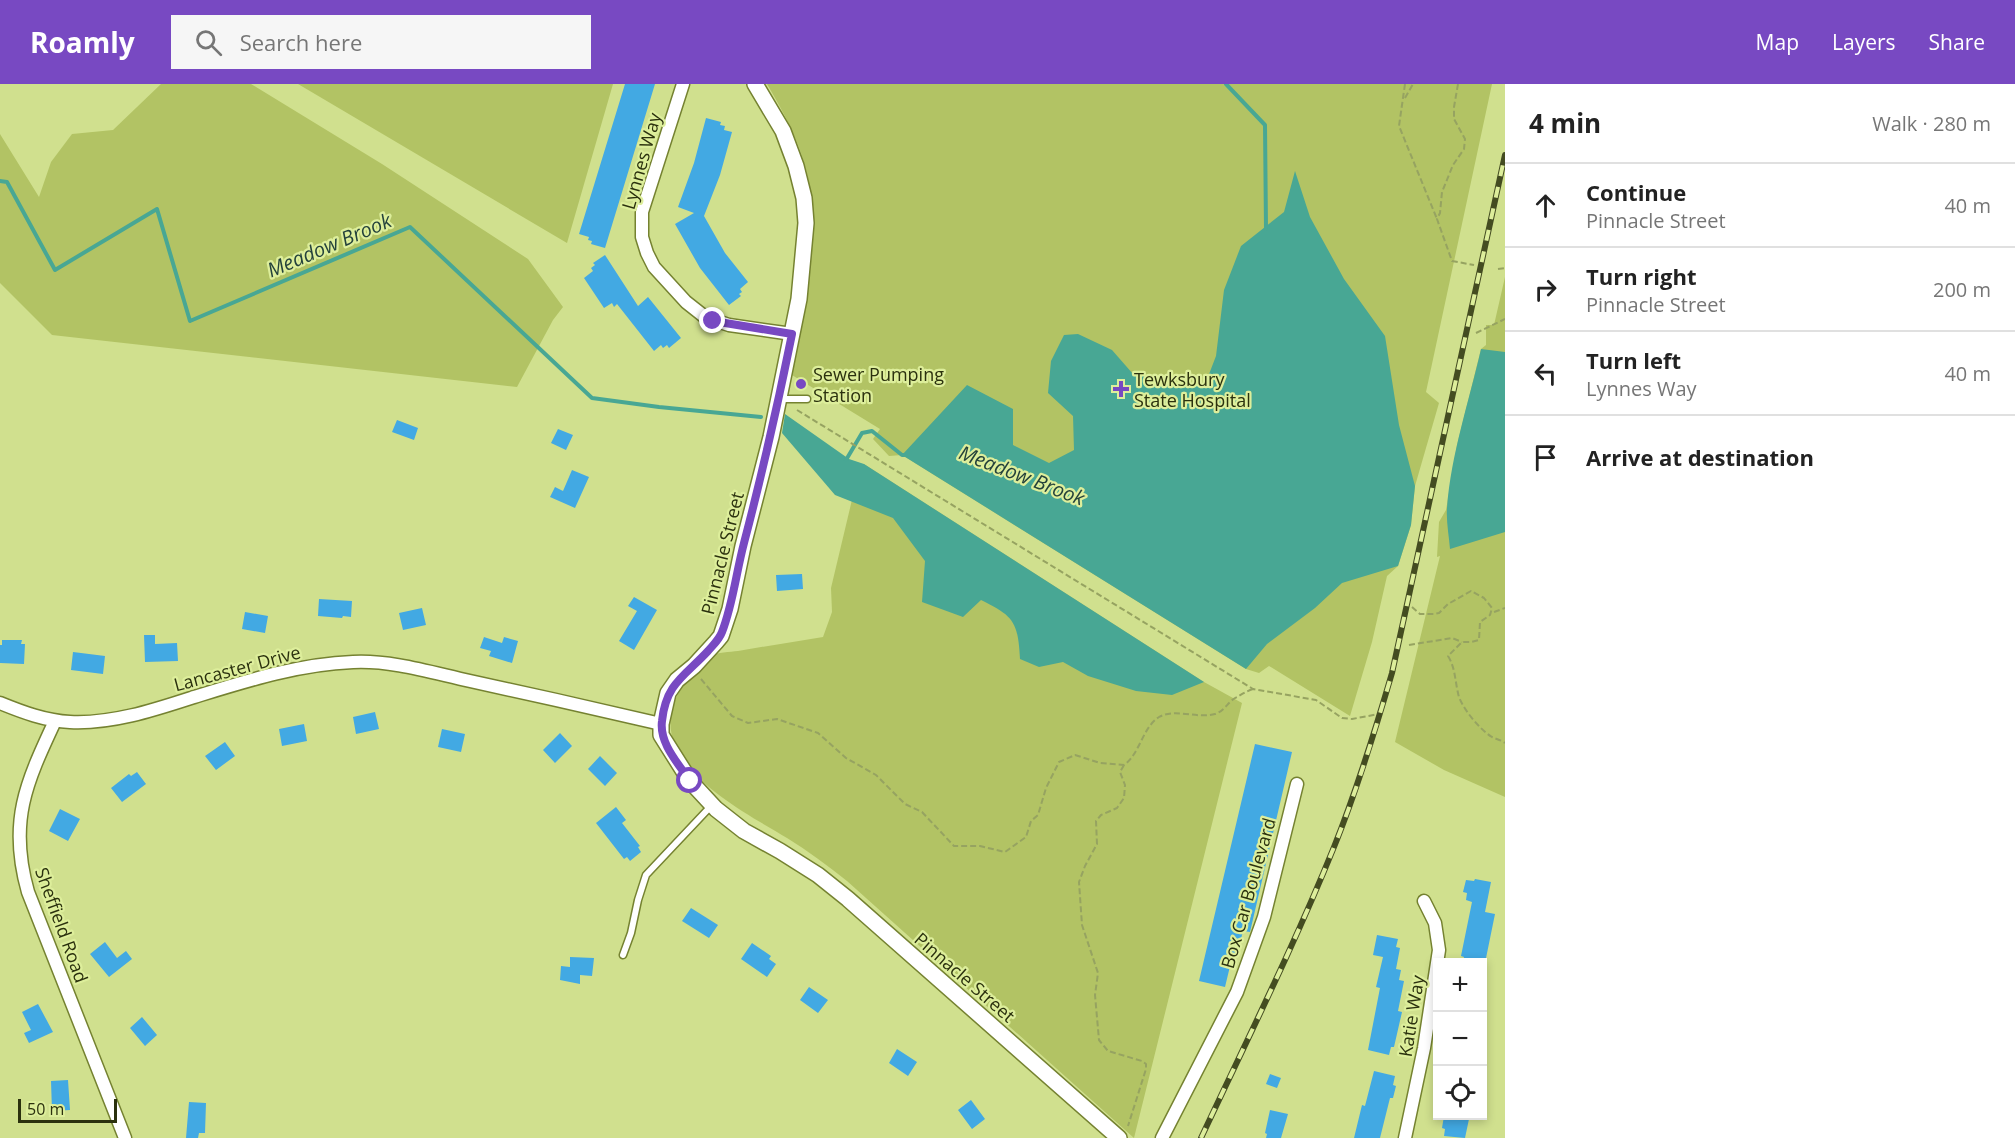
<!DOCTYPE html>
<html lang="en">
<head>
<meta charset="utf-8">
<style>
  body { margin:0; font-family:"Open Sans",sans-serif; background:#f6f6f6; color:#222 }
  .controls { position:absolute; right:18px; bottom:18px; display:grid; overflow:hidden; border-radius:0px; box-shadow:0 3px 9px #0003 }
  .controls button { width:54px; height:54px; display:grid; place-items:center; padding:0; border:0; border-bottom:2px solid #e0e0e0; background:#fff; color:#222; font:30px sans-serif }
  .scale { position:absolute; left:18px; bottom:15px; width:99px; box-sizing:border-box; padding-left:6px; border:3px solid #2b310e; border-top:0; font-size:16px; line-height:21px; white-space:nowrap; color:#2b310e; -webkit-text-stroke:4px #ddee9b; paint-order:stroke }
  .stop { position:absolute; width:18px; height:18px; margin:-14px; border:4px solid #7849c2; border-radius:50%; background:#fff }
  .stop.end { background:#7849c2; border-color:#fff; box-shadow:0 2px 6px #0008 }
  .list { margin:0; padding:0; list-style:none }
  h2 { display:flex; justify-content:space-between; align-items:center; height:78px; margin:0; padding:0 24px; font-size:26px }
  h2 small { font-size:20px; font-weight:400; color:#767676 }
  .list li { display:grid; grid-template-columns:39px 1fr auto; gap:18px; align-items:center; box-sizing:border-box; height:84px; padding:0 24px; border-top:2px solid #e0e0e0 }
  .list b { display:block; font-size:22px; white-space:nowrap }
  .list p { margin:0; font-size:20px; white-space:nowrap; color:#767676 }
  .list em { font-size:20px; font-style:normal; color:#767676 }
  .icon { flex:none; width:33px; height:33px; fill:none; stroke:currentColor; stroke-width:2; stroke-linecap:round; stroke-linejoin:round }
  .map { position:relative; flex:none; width:1505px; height:1054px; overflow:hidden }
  header { display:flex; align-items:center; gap:36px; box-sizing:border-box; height:84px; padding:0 30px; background:#7849c2; color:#fff }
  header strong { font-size:28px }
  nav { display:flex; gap:33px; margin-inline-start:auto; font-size:21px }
  .search { width:420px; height:54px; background:#f6f6f6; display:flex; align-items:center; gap:15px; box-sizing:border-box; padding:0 21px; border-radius:0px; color:#767676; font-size:22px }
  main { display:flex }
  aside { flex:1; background:#fff }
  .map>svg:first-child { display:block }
  .green { fill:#b2c364 }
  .water { fill:#48a794 }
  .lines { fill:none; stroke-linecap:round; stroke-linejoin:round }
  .stream { stroke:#48a794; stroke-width:4 }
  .building { fill:#42a9e3 }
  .service-casing { stroke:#758231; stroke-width:9 }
  .minor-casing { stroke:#758231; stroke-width:15 }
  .tertiary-casing { stroke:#758231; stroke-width:18 }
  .path { stroke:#96a361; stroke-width:2; stroke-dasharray:6 3; stroke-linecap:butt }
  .service { stroke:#fff; stroke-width:6 }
  .minor { stroke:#fff; stroke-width:12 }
  .tertiary { stroke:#fff; stroke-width:15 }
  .rail-casing { stroke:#444c21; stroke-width:6 }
  .rail { stroke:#ddee9b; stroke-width:4; stroke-dasharray:11; stroke-linecap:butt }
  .route { stroke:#7849c2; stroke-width:8 }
  .poi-dot { fill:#7849c2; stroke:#ddee9b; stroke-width:2 }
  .labels { text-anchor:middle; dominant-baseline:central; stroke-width:4.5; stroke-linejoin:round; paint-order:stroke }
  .street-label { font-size:18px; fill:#2b310e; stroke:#ddee9b }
  .poi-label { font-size:18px; fill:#2b310e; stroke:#ddee9b; text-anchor:start }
  .water-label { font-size:20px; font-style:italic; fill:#24423b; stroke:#ddee9b }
</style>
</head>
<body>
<header>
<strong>Roamly</strong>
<div class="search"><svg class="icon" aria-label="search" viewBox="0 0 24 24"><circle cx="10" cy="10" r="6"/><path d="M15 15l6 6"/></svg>Search here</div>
<nav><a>Map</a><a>Layers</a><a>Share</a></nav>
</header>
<main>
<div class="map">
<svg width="1505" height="1054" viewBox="0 0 1505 1054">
  <rect width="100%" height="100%" fill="#d0e08e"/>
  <path class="green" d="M161 0H251L382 80 528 175 563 223 553 236 517 303 52 251 0 199V50L39 113 51 78 72 50 113 46Z
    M298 0H613L567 159Z
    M767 0H1492L1426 308 1439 319 1415 402 1411 441 1398 482 1387 492 1372 558 1350 632 1269 582 1259 589 1246 585 902 371 889 372 873 355 880 345 787 288 812 134C813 84 792 42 767 0Z
    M1505 193V713L1444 686 1395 658 1440 472 1437 473 1439 438 1446 426 1457 361 1481 265 1486 261V241H1494Z
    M864 380 1204 598 1242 619 1134 1054 847 797C828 782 808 767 787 754 743 727 642 678 678 610 683 601 703 576 711 572 717 568 730 568 738 567 766 562 795 558 823 553L832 528 831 504 856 399Z"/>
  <path class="water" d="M1295 87 1310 133 1344 195 1385 252 1399 341 1415 402 1411 441 1398 482 1342 499 1315 524 1267 560 1246 585 902 371 967 301 1013 325V361L1049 379 1074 366 1073 332 1048 309 1051 277 1064 251 1078 250 1112 266 1133 290 1159 293 1191 302 1206 298 1216 272 1224 206 1241 162 1284 128Z
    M1481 265 1505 268V448L1450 465C1449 452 1446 437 1447 424 1451 370 1469 318 1481 265Z
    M785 330 849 375 864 380 1204 598 1172 611 1136 607 1088 592 1063 578 1039 583 1020 575C1018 538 1014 532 981 516L963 533 922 518 925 477 893 434 835 411 782 349Z"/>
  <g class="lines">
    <path class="stream" d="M1226 0 1265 41 1266 145
      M0 97 7 98 55 186 157 125 190 237 410 143 592 314 659 323 761 333
      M846 376 862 349 872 347 902 371H906"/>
  </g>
  <path class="building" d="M625 0H655L605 164 591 160 592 157 588 156 589 153 579 150Z
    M706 34 721 38 720 41 725 42 724 46 732 48 720 91 704 132 725 169 748 198 740 205 742 208 739 210 741 212 729 221 700 184 675 140 694 129 678 123 694 79Z
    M605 171 638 222 648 213 681 254 669 264 667 261 663 264 661 261 654 267 617 220 614 223 612 219 604 224 584 194 593 187 591 184 595 181 593 179Z
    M397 336 418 344 414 356 392 348Z
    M558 345 573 351 566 366 551 359Z
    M572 386 589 393 575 424 550 413 555 403 563 407Z
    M802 490 803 505 777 507 776 491Z
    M634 513 657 526 634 566 619 557 637 527 628 522Z
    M319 515 352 517 351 533 343 532 342 534 318 532Z
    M422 524 426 541 403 546 399 529Z
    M245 528 268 532 265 549 242 545Z
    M144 551H155V560L177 559 178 577 145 578Z
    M484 553 502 559 504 553 518 557 512 579 489 572 491 567 480 564Z
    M2 556H22L21 560H25L24 580 0 579V561H2Z
    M73 568 105 572 103 590 71 586Z
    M375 628 379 645 356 650 353 633Z
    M304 640 307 657 282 662 279 645Z
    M442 645 465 650 461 668 438 663Z
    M560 649 572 662 555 679 543 666Z
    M225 658 235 672 216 686 205 672Z
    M1255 660 1292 668 1250 848 1243 847 1236 875 1232 874 1225 903 1199 897Z
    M600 672 617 689 605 702 588 685Z
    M137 688 146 700 122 718 111 704 129 690 131 692Z
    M616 723 626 736 622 739 640 762 638 763 641 768 630 777 627 773 624 775 596 739Z
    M60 725 80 735 68 757 49 747Z
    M1475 795 1491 798 1485 828 1495 830 1485 879H1463L1464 873 1461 872 1472 818 1466 816 1467 809 1463 808 1466 796 1474 797Z
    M691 824 718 841 709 854 682 837Z
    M1377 851 1398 855 1396 863 1400 864 1396 885 1401 886 1399 896 1404 897 1398 927 1402 928 1394 963H1391L1389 971 1368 966 1380 904 1376 903 1383 873 1373 871Z
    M105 858 117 874 126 867 132 875 109 893 90 870Z
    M752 859 771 872 769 875 776 880 767 893 741 875Z
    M570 873 594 874 592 892 580 891V900L560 896 561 882 570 883Z
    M809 903 828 916 818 929 800 916Z
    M38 920 53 948 29 959 24 949 31 946 22 928Z
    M142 933 157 951 145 962 130 944Z
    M897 965 917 978 908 992 889 979Z
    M1374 987 1395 992 1393 1001 1396 1002 1393 1014H1390L1380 1054H1354L1362 1021 1365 1022Z
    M1270 990 1281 994 1277 1004 1266 1000Z
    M68 996 70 1026 52 1027 51 997Z
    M971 1016 985 1035 972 1045 958 1026Z
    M189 1018 206 1019 205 1049H199L198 1054H186Z
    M1270 1026 1288 1030 1281 1054H1266L1267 1050 1265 1049Z
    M1444 1032 1469 1035 1465 1054 1444 1052 1445 1045 1442 1044Z"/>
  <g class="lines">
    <g class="service-casing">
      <path id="service" d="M780 315H807
        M623 871 631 849 638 816 646 791 712 721"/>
    </g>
    <g class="minor-casing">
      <path id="minor" d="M683 0 642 128V153L647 169 654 183 686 218 705 233 729 241 792 250
        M0 619C22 628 46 637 70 638 112 640 154 626 194 613 246 597 299 580 353 578 392 576 433 589 470 597 534 611 597 625 661 640
        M55 637C26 699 8 738 28 808L125 1054
        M1162 1054 1237 908 1264 833 1297 700
        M1405 1054 1424 964 1439 866 1435 839 1424 817"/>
    </g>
    <g class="tertiary-casing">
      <path id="tertiary" d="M755 0 783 47 796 82 804 114 806 139 799 215 771 353 743 462 730 525 721 552 716 558 694 582 677 596 668 609 661 640V651L690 697 716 725 744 747 780 767 818 791 848 815 1119 1054"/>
    </g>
    <path class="path" d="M1405 0 1399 42 1437 135
      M1458 0 1454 23V35L1465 55 1464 65 1453 81 1442 108 1440 129 1437 135 1452 177 1474 181
      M1405 14 1413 0
      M1498 185 1505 184
      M1476 249 1505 235
      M797 326 1253 605 1316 616 1342 634 1352 635 1379 630
      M1412 523 1420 530H1434L1439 529 1448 520 1471 507 1484 514 1492 524 1490 531 1480 538 1479 556 1471 558H1462L1448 572C1455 583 1455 596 1458 609 1460 622 1480 646 1492 653 1496 655 1501 656 1505 659
      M1494 528 1505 524
      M1409 561 1452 554 1462 558
      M701 595 732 632 748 639 777 635 818 649 846 674 876 691 905 720 922 728 954 762H980L1005 768 1026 753 1031 737 1038 731 1046 704 1059 678 1075 671 1100 679 1124 681C1140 670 1142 644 1159 633 1175 624 1197 635 1215 630 1225 627 1228 617 1237 613 1242 610 1247 607 1253 605
      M1124 681 1120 688 1125 701 1124 714 1117 724 1101 731 1096 737 1097 760 1085 782 1079 798 1082 841 1098 889 1095 911 1099 956 1108 967 1142 977 1146 980V985L1128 1042"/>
    <use href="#service" class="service"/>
    <use href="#minor" class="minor"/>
    <use href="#tertiary" class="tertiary"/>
    <g class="rail-casing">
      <path id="rail" d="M1201 1054C1246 958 1294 862 1334 763 1357 706 1375 647 1392 589L1505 71"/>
    </g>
    <use href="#rail" class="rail"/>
  </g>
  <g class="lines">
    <path class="route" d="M690 697C678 679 659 659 662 637 666 599 685 592 708 567 713 561 719 556 722 548 733 520 736 489 744 459 762 390 778 320 792 250L713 237"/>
  </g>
  <g class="poi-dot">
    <circle cx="801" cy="300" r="6"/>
    <path d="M1118 296h6v6h6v6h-6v6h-6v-6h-6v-6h6z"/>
  </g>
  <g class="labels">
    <g class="street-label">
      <text transform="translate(641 77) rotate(-74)">Lynnes Way</text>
      <text transform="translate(722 469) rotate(-76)">Pinnacle Street</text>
      <text transform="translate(237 584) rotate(-15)">Lancaster Drive</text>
      <text transform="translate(1248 809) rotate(-74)">Box Car Boulevard</text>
      <text transform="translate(62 841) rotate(70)">Sheffield Road</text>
      <text transform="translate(965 893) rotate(41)">Pinnacle Street</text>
      <text transform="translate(1411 932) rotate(-81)">Katie Way</text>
    </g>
    <g class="poi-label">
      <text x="813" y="290">Sewer Pumping<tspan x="813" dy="21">Station</tspan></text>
      <text x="1134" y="295">Tewksbury<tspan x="1134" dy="21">State Hospital</tspan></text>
    </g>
    <g class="water-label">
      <text transform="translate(329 161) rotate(-23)">Meadow Brook</text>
      <text transform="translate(1022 391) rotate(21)">Meadow Brook</text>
    </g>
  </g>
</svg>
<div class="controls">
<button>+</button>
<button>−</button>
<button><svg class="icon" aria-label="locate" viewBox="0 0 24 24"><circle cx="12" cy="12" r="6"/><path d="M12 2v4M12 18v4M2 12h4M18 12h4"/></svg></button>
</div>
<div class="scale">50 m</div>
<div class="stop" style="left:690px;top:697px"></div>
<div class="stop end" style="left:713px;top:237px"></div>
</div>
<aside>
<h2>4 min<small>Walk · 280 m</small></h2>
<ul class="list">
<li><svg class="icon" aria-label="ahead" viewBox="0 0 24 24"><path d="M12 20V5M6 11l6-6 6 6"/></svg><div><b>Continue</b><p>Pinnacle Street</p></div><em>40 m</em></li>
<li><svg class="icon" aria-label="right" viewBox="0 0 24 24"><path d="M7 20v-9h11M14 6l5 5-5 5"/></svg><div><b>Turn right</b><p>Pinnacle Street</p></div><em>200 m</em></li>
<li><svg class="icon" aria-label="left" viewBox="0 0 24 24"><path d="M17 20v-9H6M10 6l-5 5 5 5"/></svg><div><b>Turn left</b><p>Lynnes Way</p></div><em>40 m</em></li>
<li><svg class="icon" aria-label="arrive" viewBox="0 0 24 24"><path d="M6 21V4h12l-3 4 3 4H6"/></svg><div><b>Arrive at destination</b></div></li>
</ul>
</aside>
</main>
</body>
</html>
